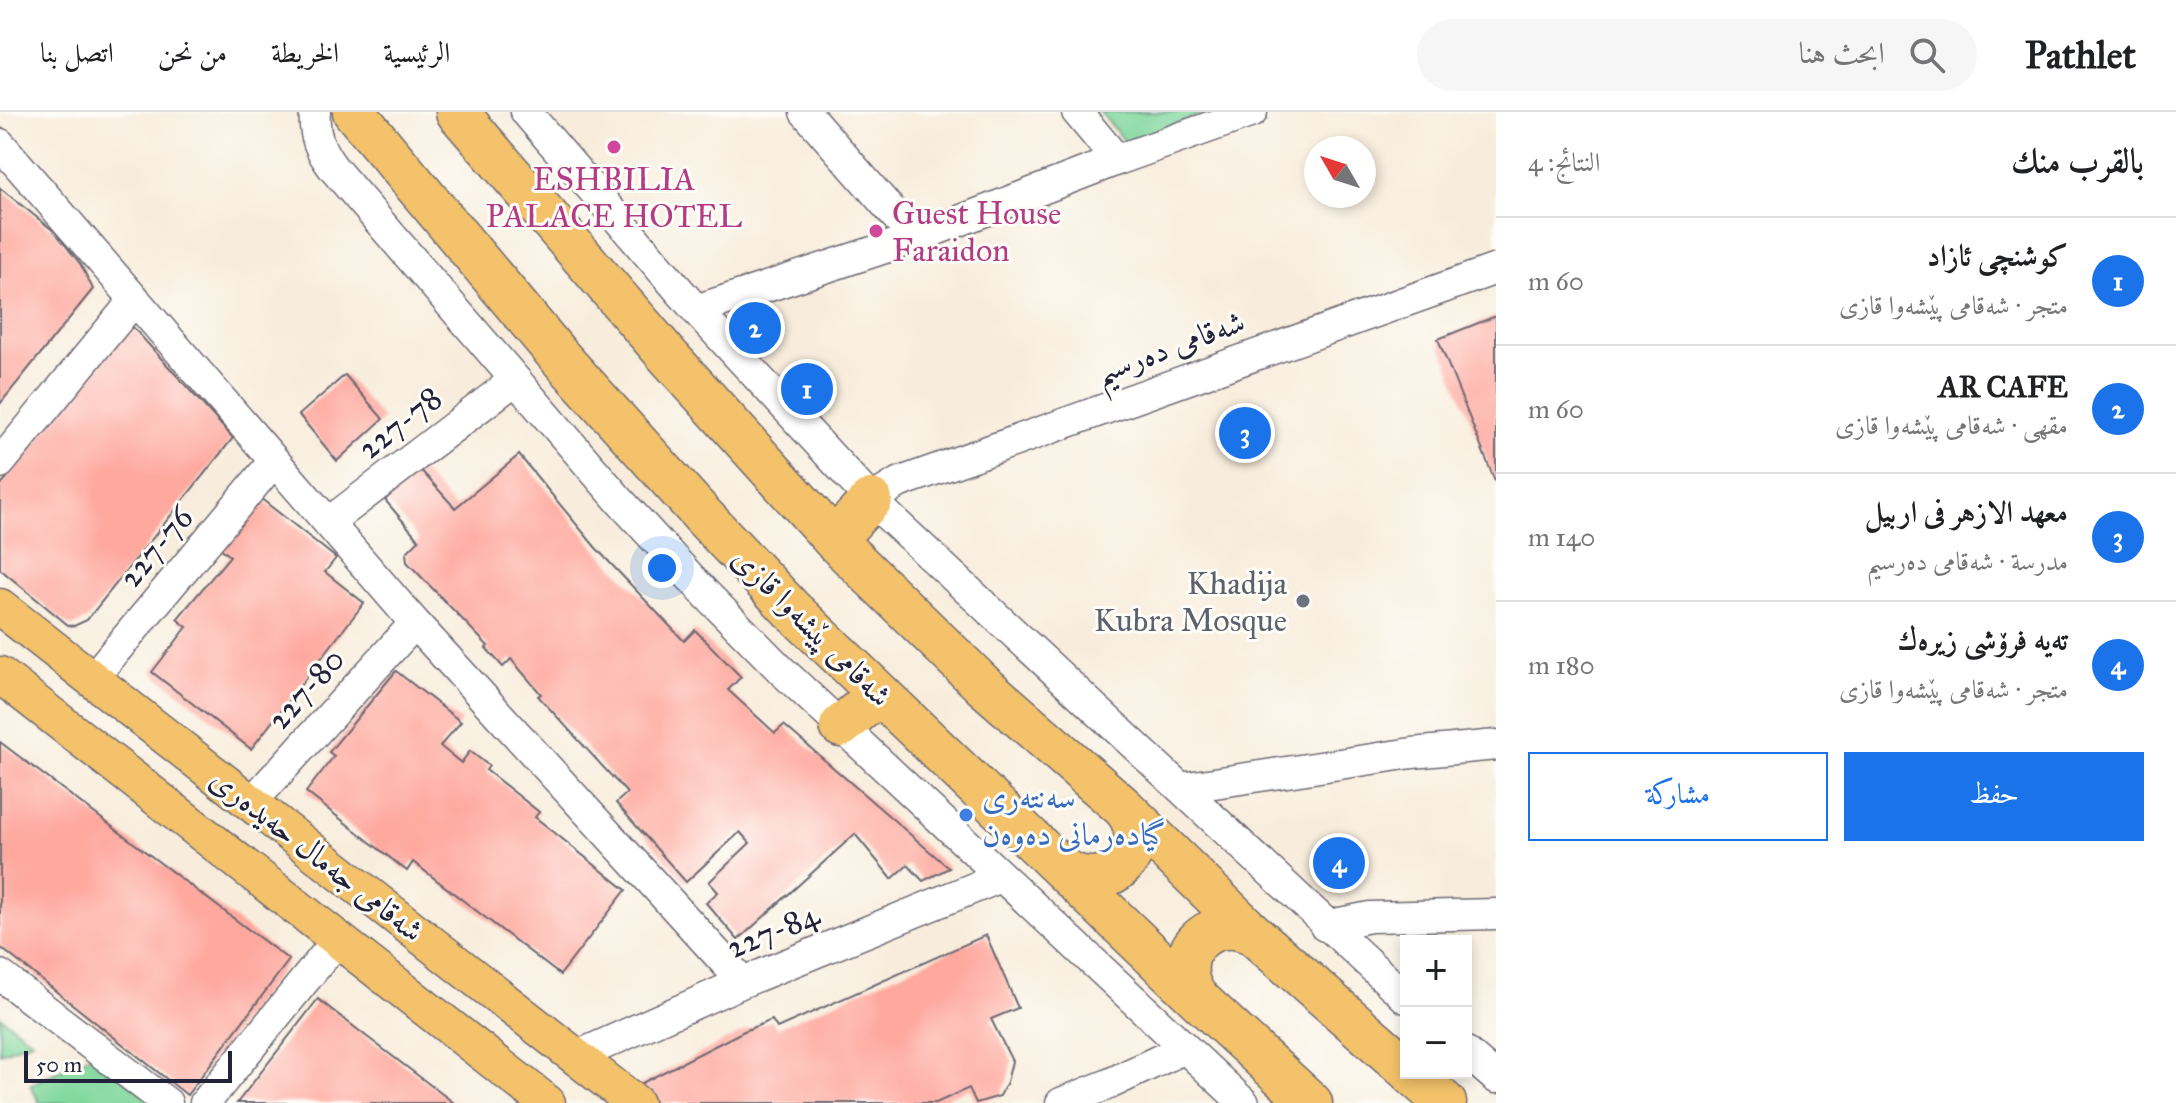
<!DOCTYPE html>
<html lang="ar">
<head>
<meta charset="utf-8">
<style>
  body { margin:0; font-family:"IM FELL Great Primer",Amiri,serif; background:#f6f6f6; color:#202124; direction:rtl }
  .controls { position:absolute; right:24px; bottom:24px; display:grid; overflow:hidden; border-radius:0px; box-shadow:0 4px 12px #0003 }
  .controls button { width:72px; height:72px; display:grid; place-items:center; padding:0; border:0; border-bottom:2px solid #e0e0e0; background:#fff; color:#202124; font:40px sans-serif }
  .compass { position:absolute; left:1304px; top:24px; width:72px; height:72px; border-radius:50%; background:#fff; box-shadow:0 4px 12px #0003; rotate:309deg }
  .scale { position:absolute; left:24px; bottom:20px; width:208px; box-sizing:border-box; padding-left:8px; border:4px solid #22223b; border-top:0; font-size:22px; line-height:28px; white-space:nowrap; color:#22223b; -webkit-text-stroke:6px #fdfcf7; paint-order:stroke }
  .you { position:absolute; left:662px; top:456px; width:28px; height:28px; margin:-20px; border:6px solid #fff; border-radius:50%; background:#1a73e8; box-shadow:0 0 0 12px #1a73e833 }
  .badge { display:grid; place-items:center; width:52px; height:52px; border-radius:50%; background:#1a73e8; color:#fff; font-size:26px; font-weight:700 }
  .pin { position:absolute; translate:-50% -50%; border:4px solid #fff; box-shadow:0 2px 8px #0006 }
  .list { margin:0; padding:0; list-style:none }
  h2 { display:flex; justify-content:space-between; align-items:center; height:104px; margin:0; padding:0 32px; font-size:34px }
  h2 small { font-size:26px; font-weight:400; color:#757577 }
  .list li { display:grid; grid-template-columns:52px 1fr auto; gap:24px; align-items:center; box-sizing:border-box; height:128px; padding:0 32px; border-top:2px solid #e0e0e0 }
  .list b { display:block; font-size:30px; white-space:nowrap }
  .list p { margin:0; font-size:26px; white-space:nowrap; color:#757577 }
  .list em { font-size:26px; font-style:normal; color:#757577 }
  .actions { display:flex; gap:16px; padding:24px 32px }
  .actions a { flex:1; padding:18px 0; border:2px solid #1a73e8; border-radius:0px; text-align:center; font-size:28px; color:#1a73e8 }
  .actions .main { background:#1a73e8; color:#fff }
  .icon { flex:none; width:44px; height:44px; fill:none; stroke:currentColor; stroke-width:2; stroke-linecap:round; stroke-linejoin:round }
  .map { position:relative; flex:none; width:1496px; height:991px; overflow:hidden; direction:ltr }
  header { display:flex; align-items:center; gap:48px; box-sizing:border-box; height:112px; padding:0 40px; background:#fff; border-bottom:2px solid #e0e0e0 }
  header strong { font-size:38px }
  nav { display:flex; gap:44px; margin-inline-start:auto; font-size:28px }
  .search { width:560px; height:72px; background:#f6f6f6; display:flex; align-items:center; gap:20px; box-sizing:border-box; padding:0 28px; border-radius:44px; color:#757577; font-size:30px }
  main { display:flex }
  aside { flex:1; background:#fff }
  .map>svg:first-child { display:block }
  .green { fill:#7fd79c; stroke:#507c6c; stroke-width:2 }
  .building { fill:#fea89e }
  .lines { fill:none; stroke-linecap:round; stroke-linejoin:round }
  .minor-casing { stroke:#6d6973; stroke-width:33 }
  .major-casing { stroke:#6d6973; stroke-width:39 }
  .highway-casing { stroke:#6d6973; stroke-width:45 }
  .minor { stroke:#fff; stroke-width:30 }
  .major { stroke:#f3c26a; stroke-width:36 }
  .highway { stroke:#f3c26a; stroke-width:42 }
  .hotel-dot { fill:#d1479c; stroke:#fdfcf7; stroke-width:3 }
  .worship-dot { fill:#6b7280; stroke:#fdfcf7; stroke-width:3 }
  .shop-dot { fill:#3f7fe0; stroke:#fdfcf7; stroke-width:3 }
  .labels { text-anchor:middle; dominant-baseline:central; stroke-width:6; stroke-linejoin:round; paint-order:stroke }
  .hotel-label { font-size:32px; fill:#b23c85; stroke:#fdfcf7 }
  .street-label { font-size:32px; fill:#22223b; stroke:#fdfcf7 }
  .worship-label { font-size:32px; fill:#5b616d; stroke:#fdfcf7; text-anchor:end }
  .shop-label { font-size:32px; fill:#366cbe; stroke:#fdfcf7; text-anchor:start }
</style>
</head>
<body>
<header>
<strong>Pathlet</strong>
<div class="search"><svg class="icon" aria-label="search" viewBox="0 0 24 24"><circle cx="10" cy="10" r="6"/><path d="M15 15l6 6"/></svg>ابحث هنا</div>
<nav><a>الرئيسية</a><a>الخريطة</a><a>من نحن</a><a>اتصل بنا</a></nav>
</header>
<main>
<aside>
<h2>بالقرب منك<small>النتائج: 4</small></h2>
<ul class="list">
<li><span class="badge">1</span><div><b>کوشنچی ئازاد</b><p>متجر · شەقامی پێشەوا قازی</p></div><em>60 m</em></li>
<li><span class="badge">2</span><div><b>AR CAFE</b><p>مقهى · شەقامی پێشەوا قازی</p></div><em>60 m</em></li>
<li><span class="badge">3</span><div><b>معهد الازهر فی اربیل</b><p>مدرسة · شەقامی دەرسیم</p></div><em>140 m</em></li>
<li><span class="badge">4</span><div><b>تەیە فرۆشی زیرەك</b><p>متجر · شەقامی پێشەوا قازی</p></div><em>180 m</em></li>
</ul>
<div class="actions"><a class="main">حفظ</a><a>مشاركة</a></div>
</aside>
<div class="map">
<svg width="1496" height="991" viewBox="0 0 1496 991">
  <rect width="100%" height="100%" fill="#fdfcf7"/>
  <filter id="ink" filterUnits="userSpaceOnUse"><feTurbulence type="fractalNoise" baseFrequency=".0125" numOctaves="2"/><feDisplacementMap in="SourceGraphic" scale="16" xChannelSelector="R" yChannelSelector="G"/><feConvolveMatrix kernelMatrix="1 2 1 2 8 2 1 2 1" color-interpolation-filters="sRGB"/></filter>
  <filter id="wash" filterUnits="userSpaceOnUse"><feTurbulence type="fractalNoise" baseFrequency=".006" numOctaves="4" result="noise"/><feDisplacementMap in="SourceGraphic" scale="32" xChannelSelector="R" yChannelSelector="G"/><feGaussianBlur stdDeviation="1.8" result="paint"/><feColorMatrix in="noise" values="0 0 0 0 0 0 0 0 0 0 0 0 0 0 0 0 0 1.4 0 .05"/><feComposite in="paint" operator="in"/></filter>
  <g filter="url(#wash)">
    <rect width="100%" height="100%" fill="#f8eddc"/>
    <path class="green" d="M1100 0H1209L1125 30Z
      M0 904 32 929 0 941Z
      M93 942 154 991H40L30 973Z"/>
    <g id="blocks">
      <path class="building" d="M0 76 55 120 81 153 93 177 0 292Z
        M1496 204V372L1438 227Z
        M131 213 233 326 87 508 74 514 68 513 0 457V374Z
        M345 263 383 307 337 349 299 303Z
        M519 343 596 436 684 529 695 518 741 565 728 578 775 621 784 613 949 756 923 769 908 753 892 767 855 722 738 828 706 791 718 780 709 770 750 731 740 720 686 770 616 691 627 681 538 584 541 582 511 547 503 555 486 536 488 534 407 450 406 441 419 428 385 388 419 356 455 396Z
        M259 385 336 446 325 460 364 491 251 637 152 560 187 515 177 507 230 444 219 435Z
        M396 559 461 610 440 634 461 651 470 639 489 654 486 658 539 700 535 705 626 778 560 863 413 750 407 759 306 680 334 644 329 640Z
        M0 630 289 848 187 983 0 835Z
        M986 823 1018 896 991 907 1012 949 1007 970 1000 984 976 991 969 976 936 991H655L640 980 638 973 744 919 772 908 777 916Z
        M318 887 366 924 454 991H237Z"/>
    </g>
  </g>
  <g filter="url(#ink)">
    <use href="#blocks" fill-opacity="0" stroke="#6d6973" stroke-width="2"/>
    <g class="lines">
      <g class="minor-casing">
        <path id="minor" d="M315 0C313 23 320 39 334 57L620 389 704 480 781 558 1244 991
          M526 0 696 198 871 388 1406 886
          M805 0 915 126
          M1077 0 1117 48
          M0 32 415 511 743 870
          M696 198 915 126 1117 48 1252 0
          M0 351 135 187
          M871 388 898 371 1496 157
          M328 411 515 268
          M92 567 274 349
          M1181 676 1412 641 1496 633
          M251 691 415 511
          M1325 814 1370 805 1496 802
          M0 863 167 991
          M1466 940 1496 966
          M575 945 743 870 1001 765
          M205 991 339 826
          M1061 991 1109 972 1185 936"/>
      </g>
      <g class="major-casing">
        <path id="major" d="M0 495 635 991
          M0 563 547 991"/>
      </g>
      <g class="highway-casing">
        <path id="highway" d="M354 0 557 242 703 404 791 497 1197 886 1311 991
          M457 0 667 243 834 428 983 573 1123 695 1253 822 1406 956
          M834 428 871 388
          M841 614 878 583
          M1062 756C1106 788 1160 736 1123 695
          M1197 886C1167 845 1208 799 1253 822
          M1411 961 1445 991"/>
      </g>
      <use href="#minor" class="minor"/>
      <use href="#major" class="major"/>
      <use href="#highway" class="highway"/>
    </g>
  </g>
  <g class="hotel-dot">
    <circle cx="614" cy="35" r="8"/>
    <circle cx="876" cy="119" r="8"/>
  </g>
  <circle class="worship-dot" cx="1303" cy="489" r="8"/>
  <circle class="shop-dot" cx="966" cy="703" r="8"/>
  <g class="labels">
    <g class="hotel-label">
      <text x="614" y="67">ESHBILIA<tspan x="614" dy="37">PALACE HOTEL</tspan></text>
      <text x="892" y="101" text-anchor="start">Guest House<tspan x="892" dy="37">Faraidon</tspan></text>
    </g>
    <g class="street-label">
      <text transform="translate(1170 235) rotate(-20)">شەقامی دەرسیم</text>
      <text transform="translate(400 311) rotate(-38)">227-78</text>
      <text transform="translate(156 435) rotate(-50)">227-76</text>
      <text transform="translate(812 515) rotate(45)">شەقامی پێشەوا قازی</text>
      <text transform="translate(306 577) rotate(-48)">227-80</text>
      <text transform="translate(317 743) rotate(38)">شەقامی جەمال حەیدەری</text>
      <text transform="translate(773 819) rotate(-22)">227-84</text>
    </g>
    <g class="worship-label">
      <text x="1287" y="471">Khadija<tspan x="1287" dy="37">Kubra Mosque</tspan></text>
    </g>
    <g class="shop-label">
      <text x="982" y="685">سەنتەری<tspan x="982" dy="37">گیادەرمانی دەوەن</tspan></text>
    </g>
  </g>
</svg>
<div class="controls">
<button>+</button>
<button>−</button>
</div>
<svg class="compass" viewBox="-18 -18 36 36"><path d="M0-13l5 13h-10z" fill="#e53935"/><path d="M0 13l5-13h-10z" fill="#757577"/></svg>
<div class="scale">50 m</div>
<div class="you"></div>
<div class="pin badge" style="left:807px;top:277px">1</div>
<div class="pin badge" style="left:755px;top:216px">2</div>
<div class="pin badge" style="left:1245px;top:321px">3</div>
<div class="pin badge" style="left:1339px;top:751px">4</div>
</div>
</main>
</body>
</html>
